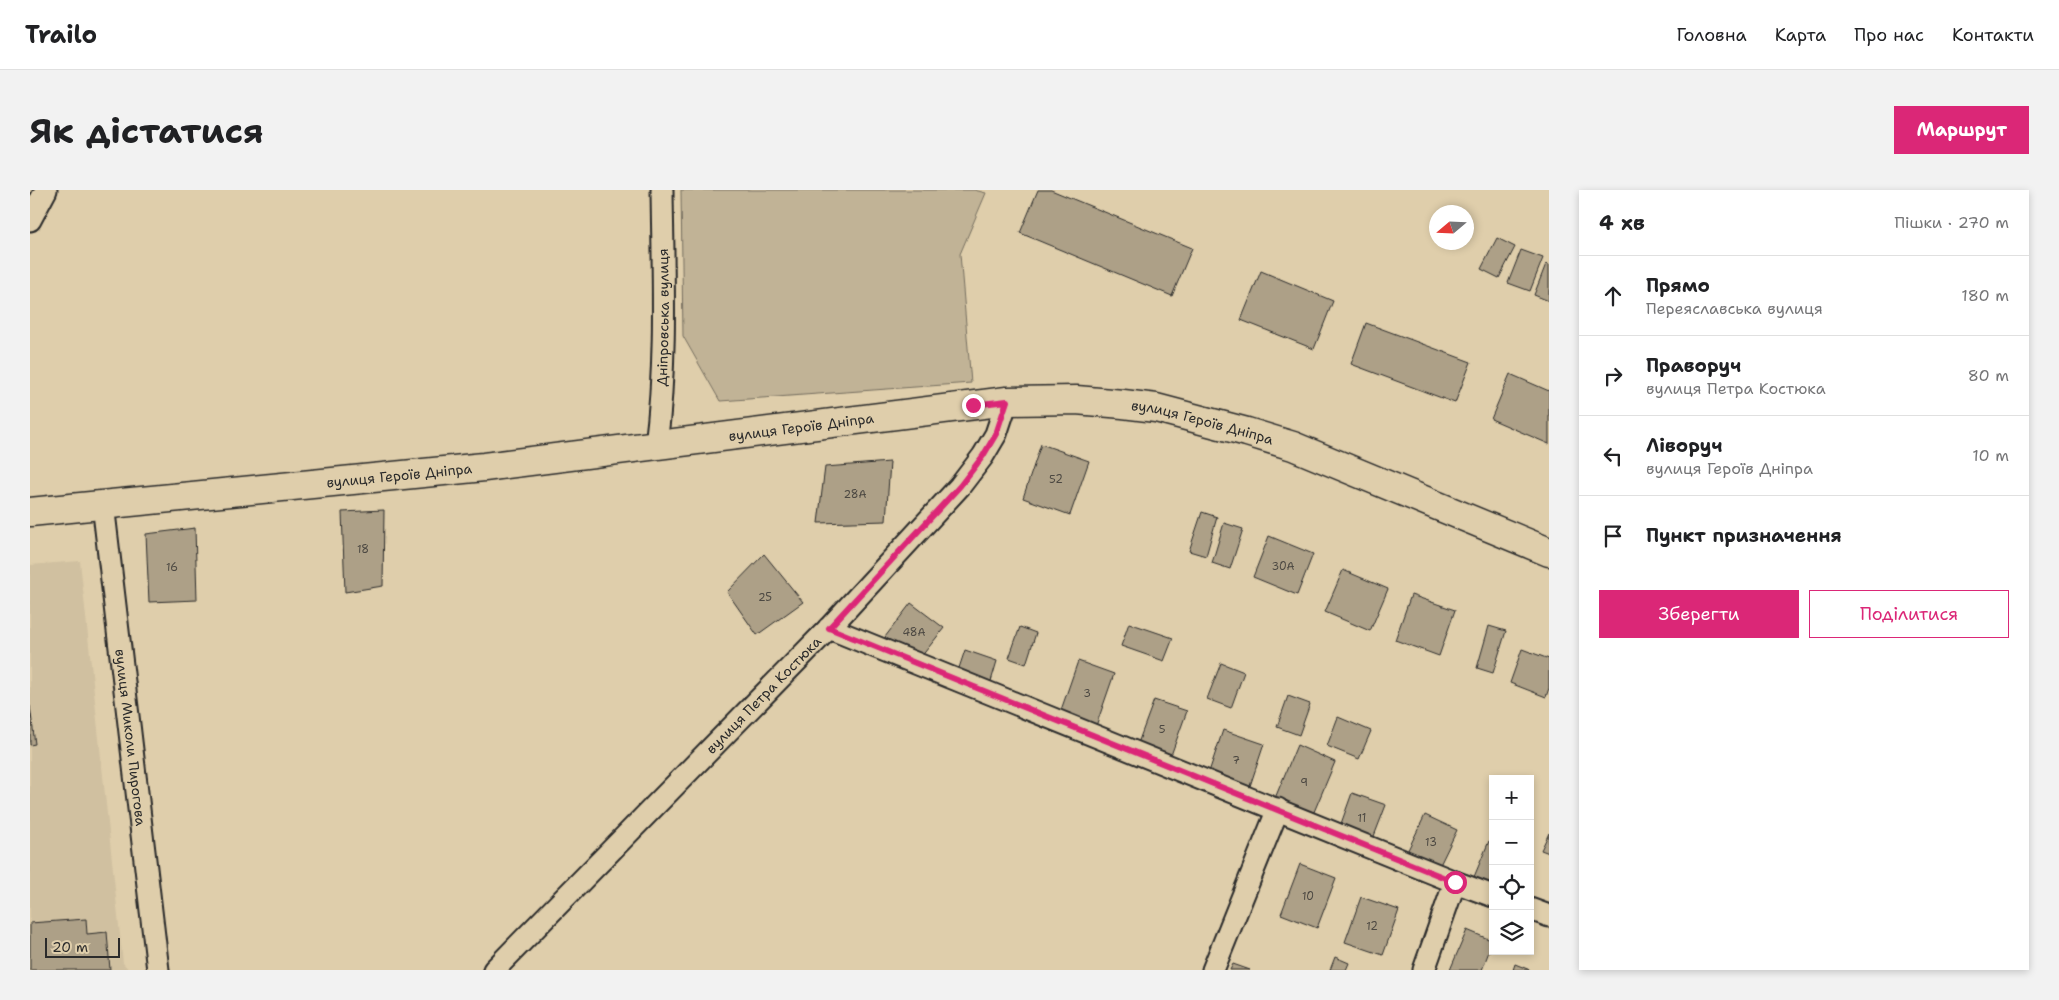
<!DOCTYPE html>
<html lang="uk">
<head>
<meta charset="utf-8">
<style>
  body { margin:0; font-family:"Shantell Sans",sans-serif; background:#f2f2f2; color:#202124 }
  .controls { position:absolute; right:15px; bottom:15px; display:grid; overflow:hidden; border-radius:0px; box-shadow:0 2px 8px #0003 }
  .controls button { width:45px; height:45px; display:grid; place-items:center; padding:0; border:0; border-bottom:1px solid #e0e0e0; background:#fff; color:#202124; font:25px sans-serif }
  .compass { position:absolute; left:1399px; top:15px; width:45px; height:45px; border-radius:50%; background:#fff; box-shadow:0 2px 8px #0003; rotate:251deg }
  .scale { position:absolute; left:15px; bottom:12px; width:75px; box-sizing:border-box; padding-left:5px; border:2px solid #2b2b2b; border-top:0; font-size:14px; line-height:18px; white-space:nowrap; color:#2b2b2b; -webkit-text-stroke:4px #dfceab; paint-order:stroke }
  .stop { position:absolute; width:15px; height:15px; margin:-11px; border:4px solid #db2777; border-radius:50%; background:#fff }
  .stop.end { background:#db2777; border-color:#fff; box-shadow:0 1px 5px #0008 }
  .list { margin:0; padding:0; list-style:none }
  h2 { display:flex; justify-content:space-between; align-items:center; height:65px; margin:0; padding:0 20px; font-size:21px }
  h2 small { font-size:16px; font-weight:400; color:#757577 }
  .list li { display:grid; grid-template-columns:32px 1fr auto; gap:15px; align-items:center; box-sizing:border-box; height:80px; padding:0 20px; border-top:1px solid #e0e0e0 }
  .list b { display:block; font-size:19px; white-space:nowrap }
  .list p { margin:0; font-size:16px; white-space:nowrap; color:#757577 }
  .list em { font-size:16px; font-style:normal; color:#757577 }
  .actions { display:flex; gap:10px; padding:15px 20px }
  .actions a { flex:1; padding:11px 0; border:1px solid #db2777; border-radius:0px; text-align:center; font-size:18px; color:#db2777 }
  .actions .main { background:#db2777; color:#fff }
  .icon { flex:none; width:28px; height:28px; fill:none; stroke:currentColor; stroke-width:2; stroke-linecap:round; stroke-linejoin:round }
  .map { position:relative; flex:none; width:1519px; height:780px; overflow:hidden; border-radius:0px }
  header { display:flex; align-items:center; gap:30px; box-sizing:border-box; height:70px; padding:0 25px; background:#fff; border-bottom:1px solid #e0e0e0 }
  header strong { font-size:24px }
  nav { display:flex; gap:28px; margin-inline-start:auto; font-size:18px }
  .intro { display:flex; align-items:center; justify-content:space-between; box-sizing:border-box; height:120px; padding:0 30px }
  h1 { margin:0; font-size:35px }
  .button { padding:12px 22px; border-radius:0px; background:#db2777; color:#fff; font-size:18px; font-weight:700 }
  main { display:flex; gap:30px; padding:0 30px }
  aside { flex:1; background:#fff; border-radius:0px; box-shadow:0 2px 8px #0003 }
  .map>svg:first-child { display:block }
  .built { fill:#d0c0a0 }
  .green { fill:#c1b396; stroke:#766f60 }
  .building { fill:#ada087; stroke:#2b2b2b }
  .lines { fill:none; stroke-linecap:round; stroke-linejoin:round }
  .minor-casing { stroke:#2b2b2b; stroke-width:25 }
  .secondary-casing { stroke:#2b2b2b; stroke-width:31 }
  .minor { stroke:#dfceab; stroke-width:21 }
  .secondary { stroke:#dfceab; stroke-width:28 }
  .route { stroke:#db2777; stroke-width:6 }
  .labels { text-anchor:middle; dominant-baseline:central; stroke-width:5; stroke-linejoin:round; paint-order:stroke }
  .number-label { font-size:11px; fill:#4c4842 }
  .street-label { font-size:14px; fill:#2b2b2b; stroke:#dfceab }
</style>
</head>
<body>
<header>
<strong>Trailo</strong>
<nav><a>Головна</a><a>Карта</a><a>Про нас</a><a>Контакти</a></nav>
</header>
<div class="intro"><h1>Як дістатися</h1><a class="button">Маршрут</a></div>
<main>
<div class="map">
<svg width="1519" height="780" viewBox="0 0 1519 780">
  <rect width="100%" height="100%" fill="#dfceab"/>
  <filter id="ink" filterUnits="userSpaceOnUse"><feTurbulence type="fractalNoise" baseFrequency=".02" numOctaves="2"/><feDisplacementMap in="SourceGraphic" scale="10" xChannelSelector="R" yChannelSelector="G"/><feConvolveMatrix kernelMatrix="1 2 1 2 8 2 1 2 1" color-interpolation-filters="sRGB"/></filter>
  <g filter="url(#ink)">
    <path class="built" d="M50 371 93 773 99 780H0V375Z"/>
    <path class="green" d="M651 0H944L956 3 930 64 941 193 690 211 653 146Z"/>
    <path class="building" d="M1008 0H1021L1162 58 1142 106 990 43Z
      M1467 48 1485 57 1469 88 1451 79Z
      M1491 60 1513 68 1500 101 1478 93Z
      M1516 74 1519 75V111L1504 105Z
      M1231 81 1303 111 1284 159 1211 130Z
      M1336 133 1441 172 1425 213 1321 174Z
      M1480 184 1519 201V254L1461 229Z
      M1011 254 1059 271 1040 325 993 308Z
      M860 272 856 331 788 333 795 277Z
      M354 320 353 396 315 402 312 322Z
      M1172 322 1187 327 1176 366 1159 361Z
      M1194 333 1213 339 1200 379 1182 373Z
      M165 338 167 410 119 412 116 344Z
      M1239 346 1283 364 1267 405 1223 387Z
      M734 364 773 412 727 445 697 402Z
      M1313 380 1358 399 1340 441 1295 422Z
      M1381 405 1425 420 1409 466 1365 450Z
      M881 413 914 438 887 472 855 447Z
      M1099 433 1143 448 1134 471 1091 456Z
      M1459 436 1476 441 1463 483 1447 478Z
      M990 437 1006 443 996 474 979 468Z
      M1492 459 1519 469V498L1516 507 1480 493Z
      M935 460 967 471 959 498 926 487Z
      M1048 471 1084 484 1066 536 1030 523Z
      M1191 473 1214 482 1201 518 1177 509Z
      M1258 506 1280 514 1269 545 1247 537Z
      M1124 510 1157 521 1140 568 1107 556Z
      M0 516 5 554 0 555Z
      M1308 527 1341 541 1329 569 1297 556Z
      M1193 540 1234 554 1219 599 1178 585Z
      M1267 555 1305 572 1281 629 1243 613Z
      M1322 603 1356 615 1341 654 1308 642Z
      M1395 625 1427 640 1408 679 1376 664Z
      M1519 643V663L1511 660Z
      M1459 651 1463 653V704L1441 694Z
      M1270 674 1306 688 1287 738 1251 724Z
      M1331 707 1369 720 1353 765 1315 752Z
      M56 729 57 744 77 742 80 780H0V733Z
      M1437 740 1463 751 1452 780H1420Z
      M1305 767 1319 773 1316 780H1300Z
      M1203 774 1220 780H1200Z
      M1485 774 1500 780H1483Z"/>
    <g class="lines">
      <g class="minor-casing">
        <g id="minor">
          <path d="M0 30 16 0"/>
          <path id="s1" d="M626 255C637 170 633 85 632 0"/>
          <path id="s2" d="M73 314 128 780"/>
          <path d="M799 438 1425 692 1463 706"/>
          <path d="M1500 719 1519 726"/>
          <path id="s3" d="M464 780 799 438 930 296 953 266 966 244 977 211"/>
          <path d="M1183 780 1248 619"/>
          <path d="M1394 780 1425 692"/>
        </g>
      </g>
      <g class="secondary-casing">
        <g id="secondary">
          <path id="s4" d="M0 322 454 277 977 211 1046 210 1093 214 1126 218 1217 242 1263 256 1519 362"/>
        </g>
      </g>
      <use href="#minor" class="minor"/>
      <use href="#secondary" class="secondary"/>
    </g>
  </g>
  <g class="lines" filter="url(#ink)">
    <path class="route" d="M943 215 977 211 966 244 953 266 930 296 799 438 1425 692"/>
  </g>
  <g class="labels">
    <g class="number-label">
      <text x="1026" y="289">52</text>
      <text x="825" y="304">28А</text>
      <text x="333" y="359">18</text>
      <text x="1253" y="376">30А</text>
      <text x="142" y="377">16</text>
      <text x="735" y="407">25</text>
      <text x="884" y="442">48А</text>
      <text x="1057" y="503">3</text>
      <text x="1132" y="539">5</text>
      <text x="1206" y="570">7</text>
      <text x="1274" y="592">9</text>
      <text x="1332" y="628">11</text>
      <text x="1401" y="652">13</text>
      <text x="1278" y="706">10</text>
      <text x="1342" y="736">12</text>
    </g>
    <g class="street-label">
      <text stroke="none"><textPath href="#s1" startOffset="128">Дніпровська вулиця</textPath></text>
      <text stroke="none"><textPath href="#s4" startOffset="1181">вулиця Героїв Дніпра</textPath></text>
      <text stroke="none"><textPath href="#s4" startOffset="776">вулиця Героїв Дніпра</textPath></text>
      <text stroke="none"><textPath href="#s4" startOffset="371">вулиця Героїв Дніпра</textPath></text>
      <text stroke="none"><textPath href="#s3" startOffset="385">вулиця Петра Костюка</textPath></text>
      <text stroke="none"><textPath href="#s2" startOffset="235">вулиця Миколи Пирогова</textPath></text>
    </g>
  </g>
</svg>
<div class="controls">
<button>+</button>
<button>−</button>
<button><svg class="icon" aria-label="locate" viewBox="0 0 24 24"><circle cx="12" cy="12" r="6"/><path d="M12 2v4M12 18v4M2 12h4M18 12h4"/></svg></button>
<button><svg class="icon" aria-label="layers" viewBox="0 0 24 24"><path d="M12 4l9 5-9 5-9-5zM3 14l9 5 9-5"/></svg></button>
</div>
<svg class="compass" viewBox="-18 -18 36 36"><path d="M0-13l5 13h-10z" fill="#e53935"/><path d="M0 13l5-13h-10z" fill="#757577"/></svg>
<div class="scale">20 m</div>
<div class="stop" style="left:1425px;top:692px"></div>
<div class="stop end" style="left:943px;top:215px"></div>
</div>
<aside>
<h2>4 хв<small>Пішки · 270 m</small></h2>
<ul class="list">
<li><svg class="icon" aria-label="ahead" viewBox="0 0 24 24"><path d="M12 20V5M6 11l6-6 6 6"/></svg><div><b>Прямо</b><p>Переяславська вулиця</p></div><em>180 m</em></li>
<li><svg class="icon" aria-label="right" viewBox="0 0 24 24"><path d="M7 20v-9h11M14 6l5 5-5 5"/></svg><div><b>Праворуч</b><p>вулиця Петра Костюка</p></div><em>80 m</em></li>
<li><svg class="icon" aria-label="left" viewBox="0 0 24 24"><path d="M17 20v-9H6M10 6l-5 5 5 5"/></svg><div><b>Ліворуч</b><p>вулиця Героїв Дніпра</p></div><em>10 m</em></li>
<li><svg class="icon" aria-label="arrive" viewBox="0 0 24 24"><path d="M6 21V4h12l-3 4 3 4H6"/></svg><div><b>Пункт призначення</b></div></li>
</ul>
<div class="actions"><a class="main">Зберегти</a><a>Поділитися</a></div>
</aside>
</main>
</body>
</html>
